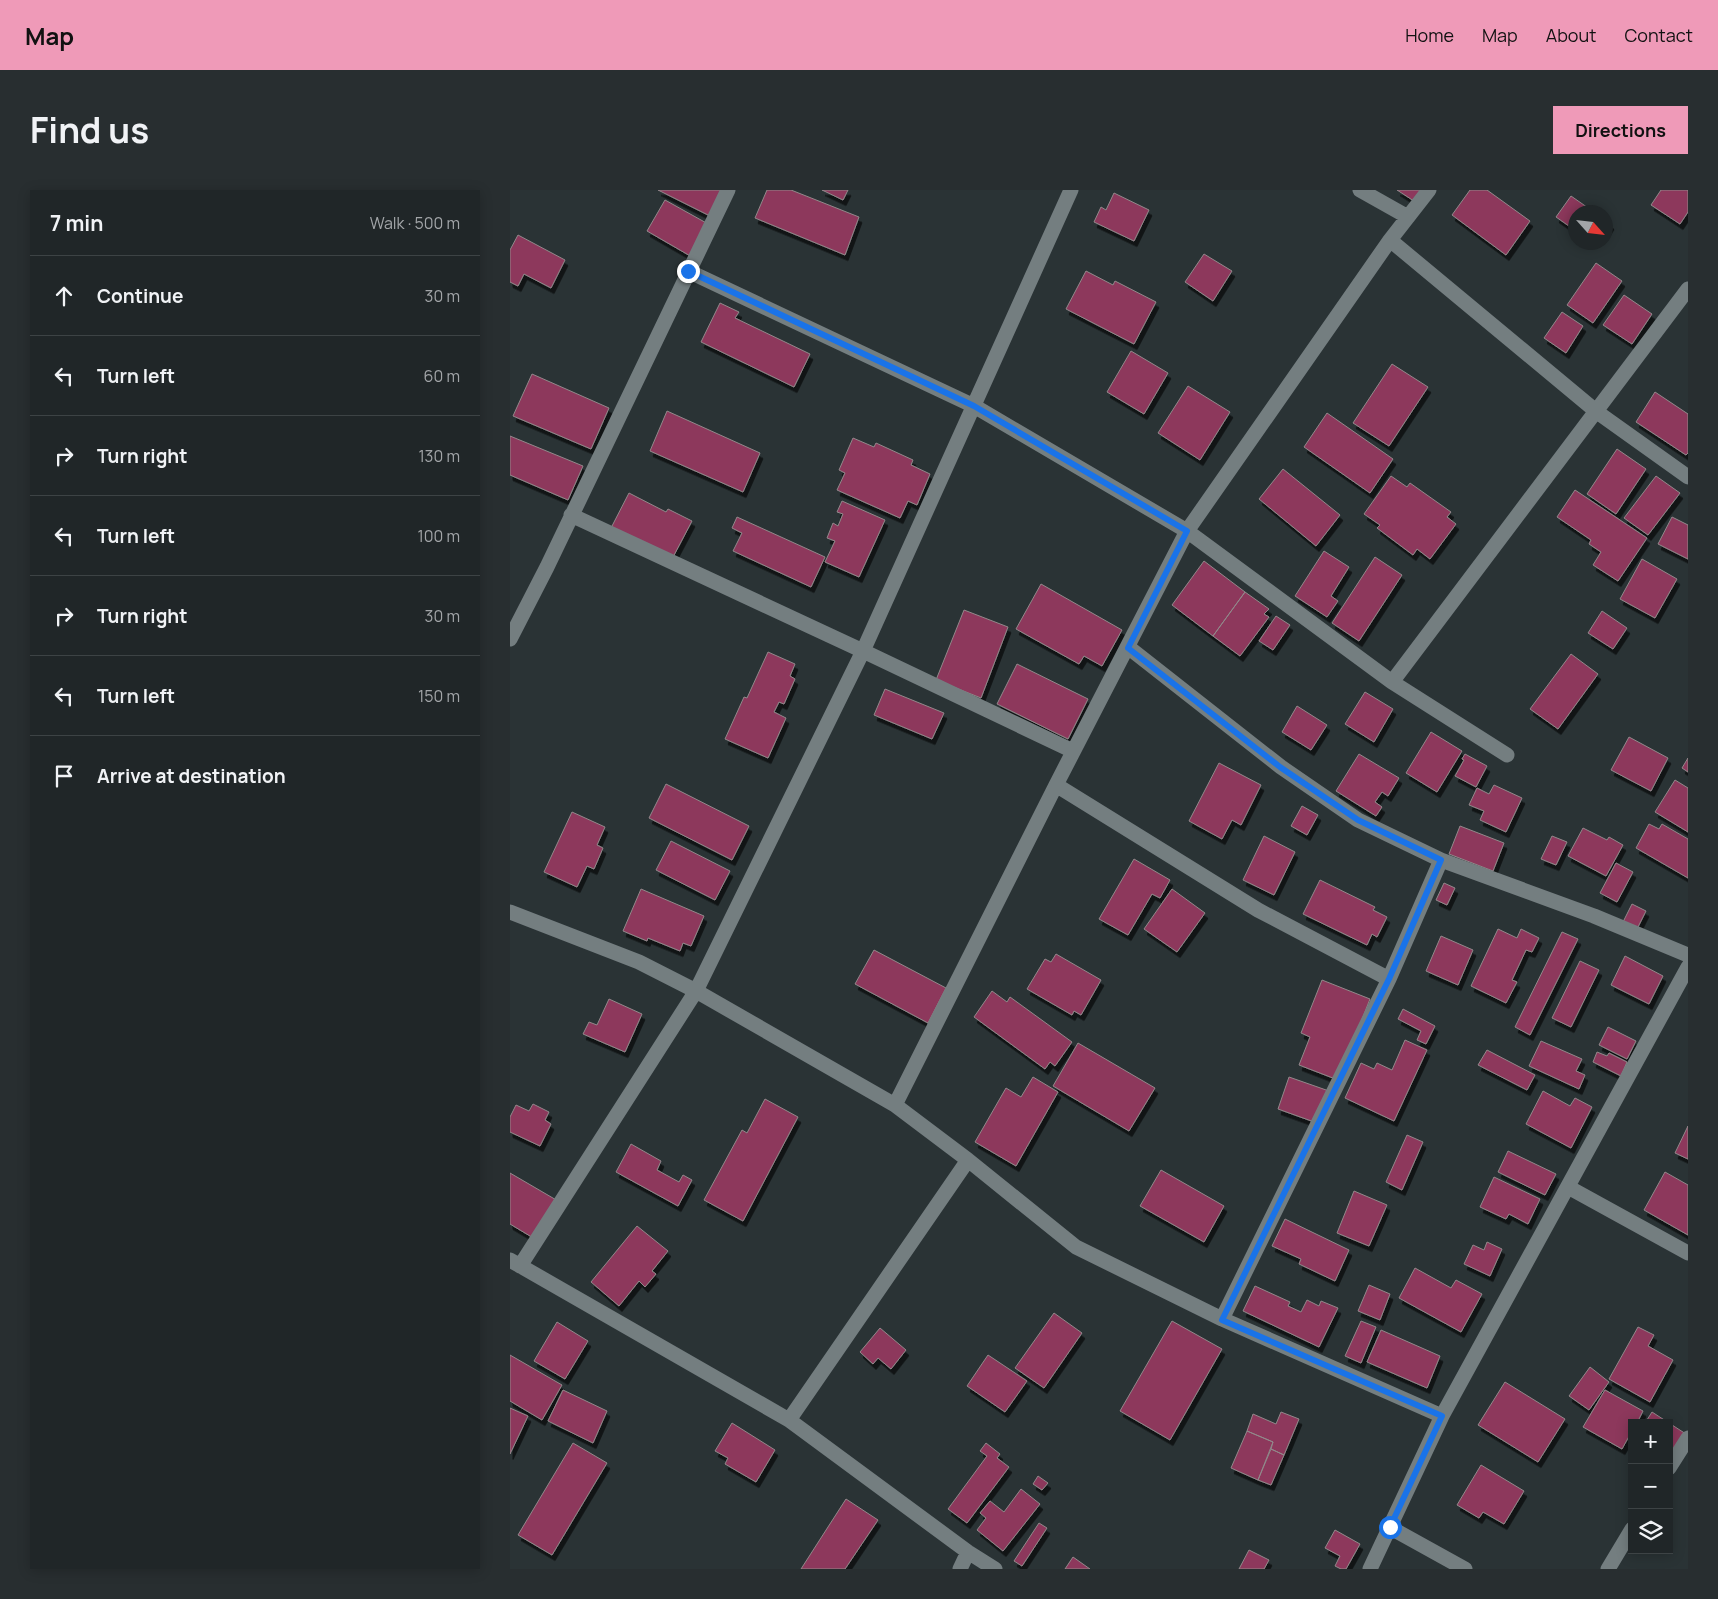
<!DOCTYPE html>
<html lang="en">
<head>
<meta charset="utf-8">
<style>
  body { margin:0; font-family:Manrope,sans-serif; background:#282e30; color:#f1f3f6 }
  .controls { position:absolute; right:15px; bottom:15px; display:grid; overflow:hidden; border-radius:0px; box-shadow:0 2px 12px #0003 }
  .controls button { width:45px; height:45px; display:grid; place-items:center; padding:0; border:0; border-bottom:1px solid #3d4345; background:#202628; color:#f1f3f6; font:25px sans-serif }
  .compass { position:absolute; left:1058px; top:15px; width:45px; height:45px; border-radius:50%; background:#202628; box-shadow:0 2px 12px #0003; rotate:117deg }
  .stop { position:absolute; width:15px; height:15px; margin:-11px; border:4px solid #1a73e8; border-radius:50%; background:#fff }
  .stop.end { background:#1a73e8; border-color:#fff; box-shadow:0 1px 5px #0008 }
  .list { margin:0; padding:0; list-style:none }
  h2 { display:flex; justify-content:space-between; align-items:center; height:65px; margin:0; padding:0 20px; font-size:21px }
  h2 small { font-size:16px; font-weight:400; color:#a2a5a8 }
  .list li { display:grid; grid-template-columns:32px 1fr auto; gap:15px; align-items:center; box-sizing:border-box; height:80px; padding:0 20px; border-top:1px solid #3d4345 }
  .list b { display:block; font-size:19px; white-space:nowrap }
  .list em { font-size:16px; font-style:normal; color:#a2a5a8 }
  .icon { flex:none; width:28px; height:28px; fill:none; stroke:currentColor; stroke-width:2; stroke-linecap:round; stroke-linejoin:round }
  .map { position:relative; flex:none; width:1178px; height:1379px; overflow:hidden; border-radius:0px }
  header { display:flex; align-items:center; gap:30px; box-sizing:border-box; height:70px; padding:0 25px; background:#ef9ab8; color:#111 }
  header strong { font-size:24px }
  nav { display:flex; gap:28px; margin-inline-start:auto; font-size:18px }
  .intro { display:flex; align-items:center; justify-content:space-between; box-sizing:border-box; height:120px; padding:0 30px }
  h1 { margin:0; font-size:35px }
  .button { padding:12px 22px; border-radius:0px; background:#ef9ab8; color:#111; font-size:18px; font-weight:700 }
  main { display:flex; gap:30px; padding:0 30px }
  aside { flex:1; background:#202628; border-radius:0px; box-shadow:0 2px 12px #0003 }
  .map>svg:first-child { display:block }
  .building { fill:#8d395b; stroke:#92888b; filter:url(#shadow) }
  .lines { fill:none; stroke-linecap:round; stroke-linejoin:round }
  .street { stroke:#747e80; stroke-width:15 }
  .route { stroke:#1a73e8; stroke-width:6 }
</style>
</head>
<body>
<header>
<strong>Map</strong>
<nav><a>Home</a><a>Map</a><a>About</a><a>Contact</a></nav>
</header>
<div class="intro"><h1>Find us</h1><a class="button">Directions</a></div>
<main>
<aside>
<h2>7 min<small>Walk · 500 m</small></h2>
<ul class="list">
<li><svg class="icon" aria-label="ahead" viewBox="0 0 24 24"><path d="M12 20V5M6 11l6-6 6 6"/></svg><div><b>Continue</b></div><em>30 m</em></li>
<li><svg class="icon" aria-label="left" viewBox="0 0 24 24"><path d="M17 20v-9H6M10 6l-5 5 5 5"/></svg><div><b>Turn left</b></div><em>60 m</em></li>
<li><svg class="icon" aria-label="right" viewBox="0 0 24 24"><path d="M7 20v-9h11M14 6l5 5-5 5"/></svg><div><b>Turn right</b></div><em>130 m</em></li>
<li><svg class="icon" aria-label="left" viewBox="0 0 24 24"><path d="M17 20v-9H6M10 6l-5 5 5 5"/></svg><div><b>Turn left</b></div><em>100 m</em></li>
<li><svg class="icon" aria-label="right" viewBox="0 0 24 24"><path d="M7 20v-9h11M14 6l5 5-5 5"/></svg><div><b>Turn right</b></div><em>30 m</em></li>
<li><svg class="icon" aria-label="left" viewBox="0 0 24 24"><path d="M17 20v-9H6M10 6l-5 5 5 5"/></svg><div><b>Turn left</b></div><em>150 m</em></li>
<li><svg class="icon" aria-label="arrive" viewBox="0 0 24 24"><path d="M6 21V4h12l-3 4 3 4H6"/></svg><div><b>Arrive at destination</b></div></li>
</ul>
</aside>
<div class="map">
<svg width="1178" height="1379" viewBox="0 0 1178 1379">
  <defs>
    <filter id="shadow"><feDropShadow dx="3" dy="5.5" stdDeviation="0" flood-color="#0009"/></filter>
  </defs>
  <rect width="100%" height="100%" fill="#2a3335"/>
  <path class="building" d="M148 0H213L200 26Z
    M257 0H281L349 27 335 65 245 28Z
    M312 0H338L333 10Z
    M887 0H915L907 13Z
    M960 0H977L1020 31 996 65 942 25Z
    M1151 0H1178V22L1170 34 1141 15Z
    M604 3 639 20 624 51 584 32 591 17 596 20Z
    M1061 6 1084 22H1066V41L1046 27Z
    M155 10 200 35 182 67 137 41Z
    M1096 30 1101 34 1096 42Z
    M8 45 55 70 41 98 14 84 8 96 0 92V60Z
    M694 64 722 81 703 111 675 92Z
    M1086 73 1112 91 1083 133 1057 115Z
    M576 81 603 95 605 91 646 112 624 154 556 119Z
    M1114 105 1142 124 1122 154 1093 135Z
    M210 113 229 122 225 128 300 164 284 197 191 152Z
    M1052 122 1073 136 1056 163 1034 148Z
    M621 161 658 183 634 224 597 202Z
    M882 174 918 197 879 256 843 233Z
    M22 184 99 218 81 259 3 226Z
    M678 196 720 222 690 270 648 243Z
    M1145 202 1178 224V263L1176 265 1126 232Z
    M157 221 250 263 233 302 140 261Z
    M817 223 883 269 860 303 794 257Z
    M0 246 73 276 58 310 0 285Z
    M343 248 364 257 366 253 403 270 401 275 420 284 407 315 398 311 390 328 327 300 335 283 329 280Z
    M1107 259 1136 279 1106 324 1077 304Z
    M773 279 830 325 806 356 749 309Z
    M881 286 897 297 900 293 941 322 937 327 946 334 920 369 907 359 903 365 867 338 870 335 854 324Z
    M1146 286 1170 303 1138 345 1114 328Z
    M1065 300 1137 348 1108 391 1083 375 1091 362 1079 354 1081 350 1047 327Z
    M119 303 156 322 158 319 182 331 162 369 101 338Z
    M332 311 375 330 349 387 315 372 325 351 317 348 323 333 328 336 333 324 327 322Z
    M227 327 315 367 301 397 223 361 232 343 222 338Z
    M1162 327 1178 335V369L1148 354Z
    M814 361 839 377 821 406 828 411 817 427 785 406Z
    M865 367 892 385 849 451 822 433Z
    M1132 369 1167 389 1145 428 1110 409Z
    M694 371 735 402 703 446 662 415Z
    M531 394 612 440 592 476 574 466 569 474 506 439Z
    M735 402 759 419 754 424 759 427 730 466 703 446Z
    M454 420 498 437 471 508 426 490Z
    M1092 421 1117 438 1103 459 1078 443Z
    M766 426 780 435 763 460 749 451Z
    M258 462 285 474 280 486 285 489 274 514 269 512 264 522 276 528 258 568 215 549 234 507 237 508Z
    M1061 464 1088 484 1048 539 1020 519Z
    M507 474 578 509 558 549 487 514Z
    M375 499 434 523 422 549 364 525Z
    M855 502 883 519 864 552 835 534Z
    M787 516 817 535 801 560 772 542Z
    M921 542 952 561 927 602 896 583Z
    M1119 547 1158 568 1141 601 1101 580Z
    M849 564 889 588 878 606 872 602 865 612 872 617 866 626 826 601Z
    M955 564 977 576 966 597 945 586 954 570 952 569Z
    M1178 568V582L1172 578Z
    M709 573 751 595 731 635 722 630 712 649 679 631Z
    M1165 590 1178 598V642L1145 622Z
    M156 594 239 636 222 670 139 628Z
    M984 595 1012 608 996 642 970 630 974 621 959 615 967 598 979 604Z
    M792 616 808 625 797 645 781 636Z
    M62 622 95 637 87 655 93 658 84 679 77 676 67 697 34 682Z
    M1139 634 1149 639 1152 634 1178 649V688L1126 658Z
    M950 636 994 653 983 681 939 664Z
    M1073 638 1097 650 1099 647 1113 655 1096 686 1058 666Z
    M754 646 785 662 764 705 733 690Z
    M1042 646 1057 652 1046 675 1031 669Z
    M161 651 220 681 205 710 146 680Z
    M624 669 660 690 650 708 642 704 618 745 589 729Z
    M1106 673 1123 682 1107 712 1090 703Z
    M810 690 865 717 863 720 877 727 867 747 862 744 857 755 793 724Z
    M934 693 945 698 937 715 926 710Z
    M131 699 194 726 181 756 173 753 170 761 138 748 137 751 113 741Z
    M662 699 695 723 667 762 634 739Z
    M1122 714 1136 721 1126 741 1112 734Z
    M988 739 1007 748 1011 739 1029 748 1022 762 1016 760 1002 790 1007 792 996 813 961 796Z
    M1052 742 1068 749 1020 845 1005 837Z
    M931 746 963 760 948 795 916 781Z
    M364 760 436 798 418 833 345 794Z
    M546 764 591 790 571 825 564 821 562 825 517 799 535 769 541 772Z
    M1115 766 1153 786 1139 814 1101 795Z
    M1070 771 1089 780 1061 837 1042 828Z
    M812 790 860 809 828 890 789 875 800 847 791 843Z
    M482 801 497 812 500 807 562 852 545 876 540 872 535 879 464 827Z
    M99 809 132 824 115 862 73 844 79 832 87 835Z
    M893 819 925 836 916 854 907 850 911 841 888 829Z
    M1098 837 1126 851 1117 869 1089 855Z
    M895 850 917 860 884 931 835 908 851 873 864 879 867 873 882 880Z
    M1031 851 1072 869 1066 881 1075 885 1069 899 1019 876Z
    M568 853 645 898 619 941 543 896Z
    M977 860 1025 885 1017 900 968 875Z
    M1087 862 1097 866 1099 863 1117 872 1111 886 1083 872Z
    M523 887 548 902 506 976 465 952 496 898 511 907Z
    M779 887 819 901 807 933 768 919Z
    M1033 901 1060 916 1065 908 1082 917 1061 958 1016 934Z
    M255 909 288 927 233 1031 194 1010 232 940 237 943Z
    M23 914 39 922 35 930 41 934 30 956 0 942V927L6 915 19 921Z
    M1178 936V969L1165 963Z
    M897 945 913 952 892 1000 876 992Z
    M121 954 151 971 147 980 169 992 173 985 182 990 168 1016 106 982Z
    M998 961 1046 984 1035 1005 988 982Z
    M651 980 714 1016 694 1052 630 1016Z
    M1155 982 1178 995V1045L1134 1020Z
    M0 983 48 1011 25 1049 0 1034Z
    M984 987 1030 1009 1018 1034 999 1024 996 1029 970 1017Z
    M844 1001 877 1015 859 1056 827 1043Z
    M775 1029 839 1060 825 1091 789 1074 791 1069 762 1056Z
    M127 1036 158 1061 142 1081 146 1084 135 1097 129 1091 109 1116 81 1092Z
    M977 1052 992 1059 980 1086 954 1074 963 1055 974 1060Z
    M905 1078 941 1098 946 1090 972 1104 951 1142 889 1108Z
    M859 1095 880 1104 870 1130 848 1121Z
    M745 1096 780 1112 778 1116 791 1122 797 1110 809 1116 811 1111 828 1118 809 1157 733 1121Z
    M544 1123 572 1143 534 1198 505 1178Z
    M662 1131 712 1159 660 1250 610 1221Z
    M851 1131 866 1137 851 1173 835 1166Z
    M47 1132 78 1151 55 1189 24 1171Z
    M1128 1137 1144 1145 1138 1156 1163 1170 1140 1212 1099 1189Z
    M370 1138 396 1160 381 1179 368 1168 363 1174 350 1162Z
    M871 1140 930 1166 917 1198 857 1172Z
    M0 1165 52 1195 32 1230 0 1211Z
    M478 1165 517 1191 495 1222 457 1196Z
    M1080 1177 1099 1192 1079 1220 1059 1206Z
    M995 1192 1055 1229 1028 1272 968 1235Z
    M53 1200 97 1221 83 1253 38 1231Z
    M1095 1200 1133 1221 1127 1233H1122V1241L1112 1259 1073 1237Z
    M0 1218 18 1226 0 1264Z
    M771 1222 789 1229 774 1265 761 1259 763 1252 737 1241 743 1224 766 1234Z
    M1142 1222 1159 1233H1135Z
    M222 1233 265 1260 246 1292 215 1274 218 1268 205 1261Z
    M1159 1233 1176 1244 1162 1263 1159 1261Z
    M737 1241 763 1252 748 1290 721 1278Z
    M63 1253 97 1273 42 1365 8 1345Z
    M476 1253 490 1264 487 1268 499 1277 457 1333 438 1319 477 1266 470 1261Z
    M761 1259 774 1265 761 1295 748 1290Z
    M971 1275 1014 1301 994 1334 973 1322 969 1328 947 1315Z
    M528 1286 538 1293 532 1300 523 1294Z
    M511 1299 530 1314 493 1361 467 1340 476 1328 470 1323 480 1311 494 1322Z
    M336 1309 368 1330 335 1379H291Z
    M529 1333 537 1338 512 1376 504 1371Z
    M825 1340 850 1354 836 1379H831L825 1376 830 1366 815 1358Z
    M739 1360 759 1370 754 1379H729Z
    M563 1367 580 1379H555Z"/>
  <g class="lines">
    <path class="street" d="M850 0 898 27
      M880 50 1087 222 1178 287
      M178 81 464 216 677 341 882 492 997 565
      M61 325 353 461 563 561
      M0 449 37 377 218 0
      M618 457 771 577 848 630 931 670 1084 726 1178 765
      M882 492 1178 99
      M546 595 748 720 879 789
      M0 722 129 772 186 801 385 915 458 970 566 1057 712 1129 932 1226
      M385 915 546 595 677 341 880 50 919 0
      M1058 997 1178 1063
      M0 1070 279 1230 458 1362 485 1379
      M10 1076 186 801 353 461 561 0
      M712 1129 879 789 931 670
      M279 1230 458 970
      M1159 1278 1178 1248
      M879 1337 955 1379
      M450 1379 458 1362
      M860 1379 932 1226 1178 777
      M1098 1379 1122 1339"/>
  </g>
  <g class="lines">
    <path class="route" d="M178 81 464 216 677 341 618 458 770 577 848 630 931 670 879 789 712 1130 932 1226 880 1337"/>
  </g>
</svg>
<div class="controls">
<button>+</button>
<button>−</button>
<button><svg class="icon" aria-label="layers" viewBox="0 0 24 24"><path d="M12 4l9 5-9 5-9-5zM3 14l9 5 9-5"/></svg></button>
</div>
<svg class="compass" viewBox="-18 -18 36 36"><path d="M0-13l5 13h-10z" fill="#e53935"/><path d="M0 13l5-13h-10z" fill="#a2a5a8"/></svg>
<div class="stop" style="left:880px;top:1337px"></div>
<div class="stop end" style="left:178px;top:81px"></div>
</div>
</main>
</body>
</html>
